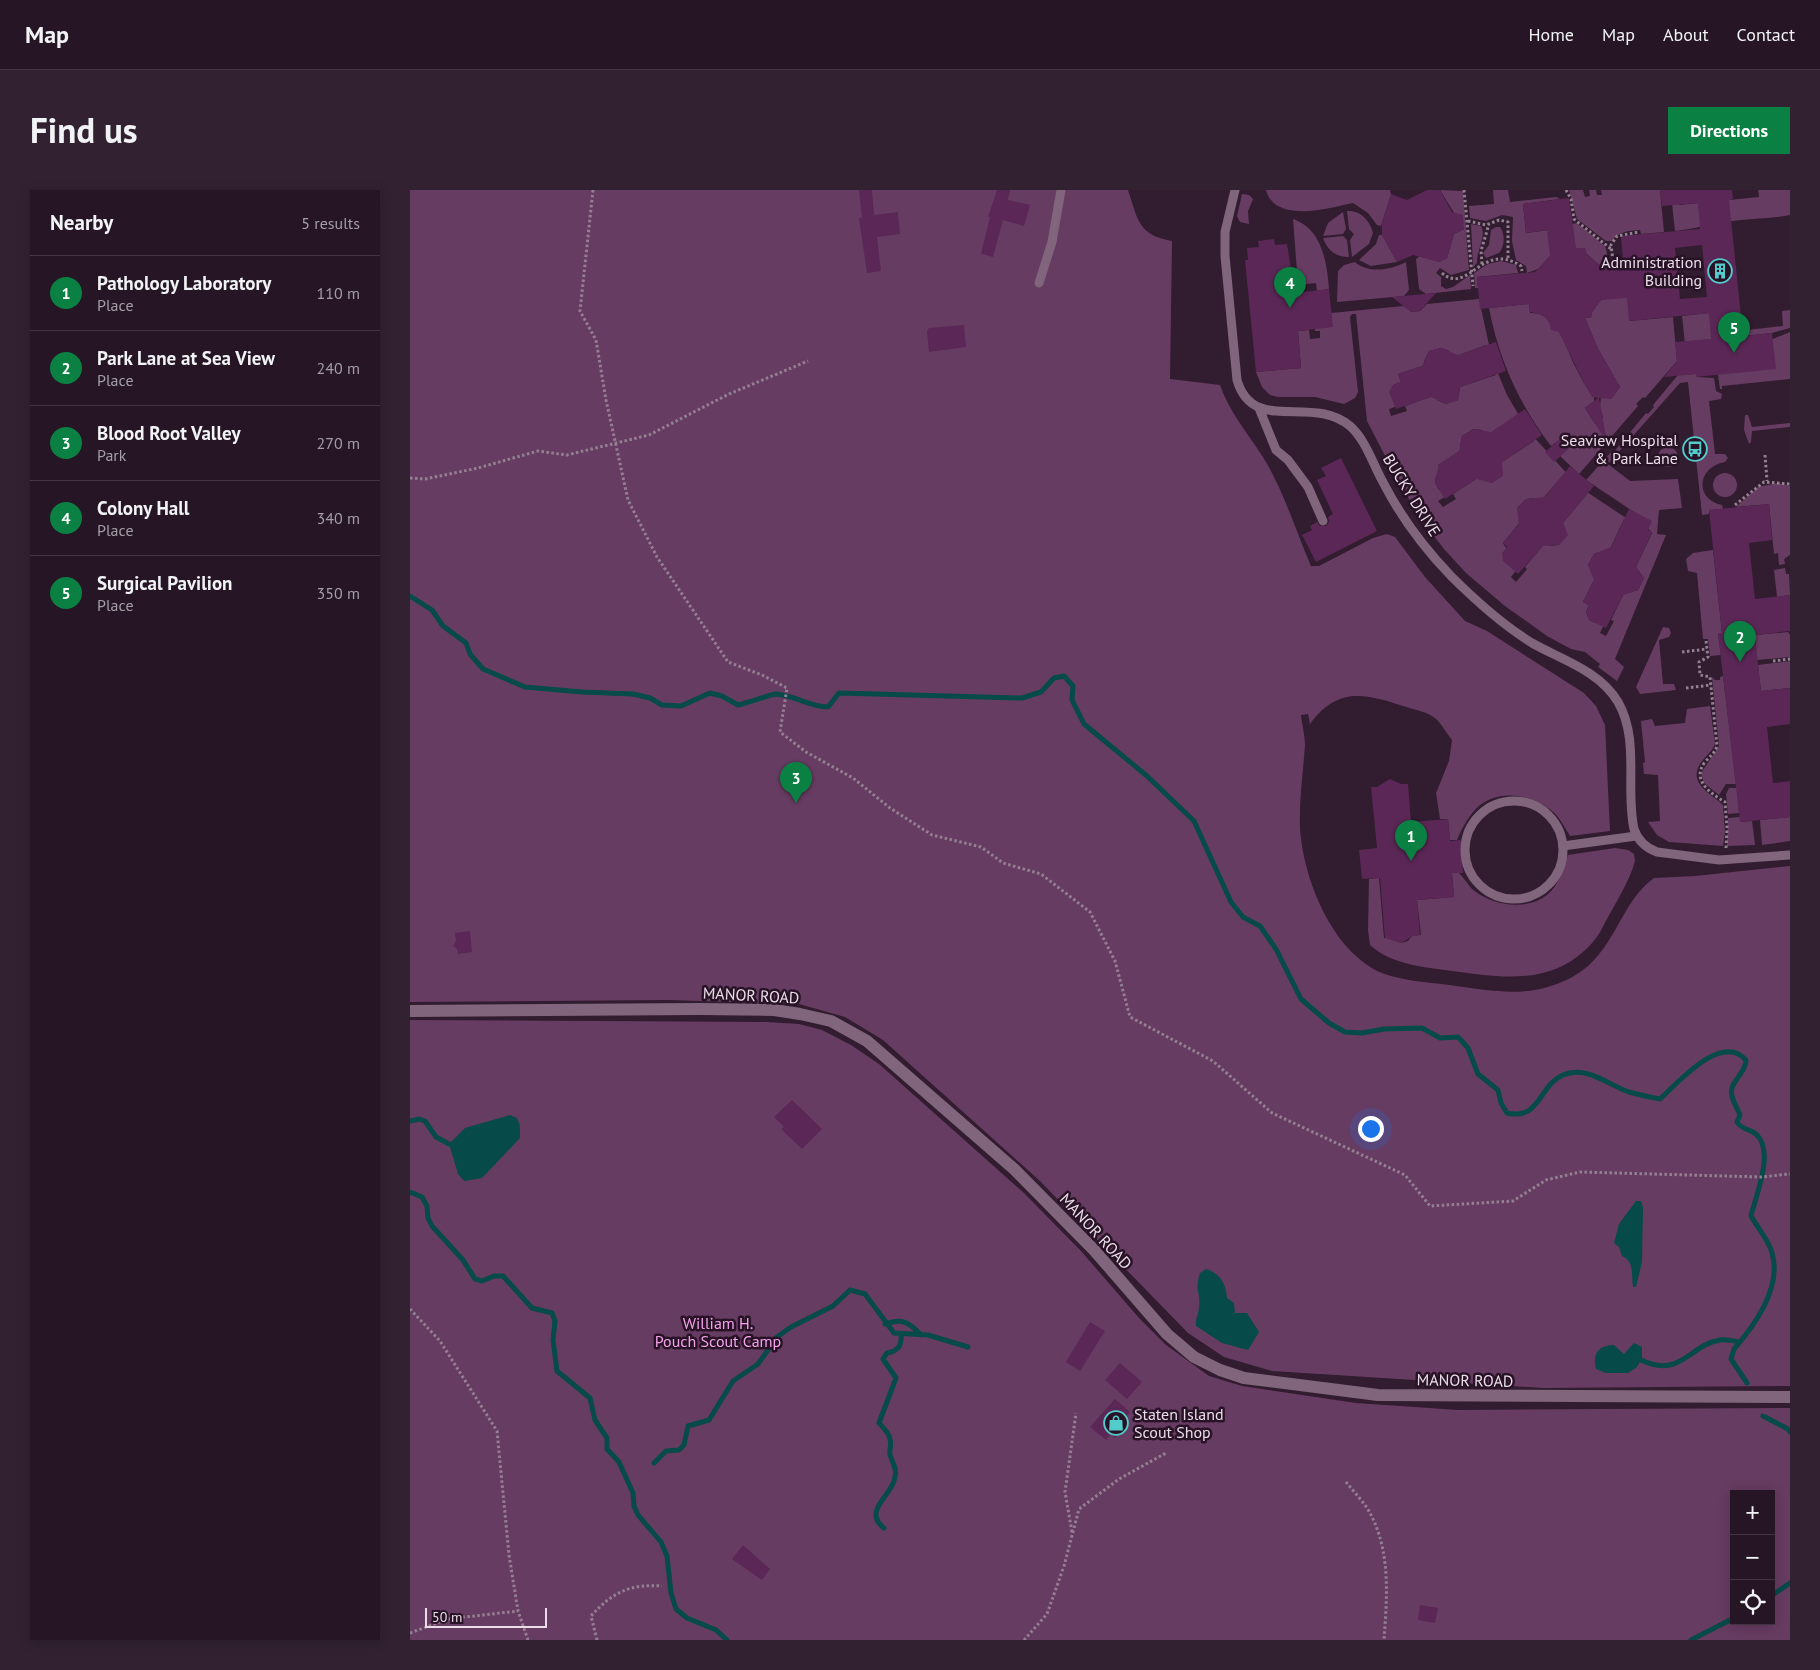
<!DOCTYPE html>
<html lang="en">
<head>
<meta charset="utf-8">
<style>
  body { margin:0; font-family:"PT Sans",sans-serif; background:#322231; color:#f1f3f6 }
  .controls { position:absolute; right:15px; bottom:15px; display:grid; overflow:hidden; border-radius:0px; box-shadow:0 2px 12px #0003 }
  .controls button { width:45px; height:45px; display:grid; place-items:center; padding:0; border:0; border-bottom:1px solid #423441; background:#261524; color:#f1f3f6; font:25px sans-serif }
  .scale { position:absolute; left:15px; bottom:12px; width:122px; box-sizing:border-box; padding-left:5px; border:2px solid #ebdce9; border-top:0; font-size:14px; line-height:18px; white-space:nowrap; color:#ebdce9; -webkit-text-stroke:4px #281326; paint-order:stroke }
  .you { position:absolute; left:960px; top:938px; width:18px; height:18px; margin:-12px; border:4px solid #fff; border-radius:50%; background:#1a73e8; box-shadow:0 0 0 8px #1a73e833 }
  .badge { display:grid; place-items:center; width:32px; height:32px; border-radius:50%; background:#0b8043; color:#fff; font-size:16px; font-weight:700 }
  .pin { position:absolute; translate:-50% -41px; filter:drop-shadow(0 1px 2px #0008) }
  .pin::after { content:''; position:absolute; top:26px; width:18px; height:15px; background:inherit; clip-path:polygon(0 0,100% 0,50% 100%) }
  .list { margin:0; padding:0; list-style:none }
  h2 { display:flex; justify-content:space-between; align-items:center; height:65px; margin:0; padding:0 20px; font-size:21px }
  h2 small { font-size:16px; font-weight:400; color:#a49fa6 }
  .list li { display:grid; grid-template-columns:32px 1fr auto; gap:15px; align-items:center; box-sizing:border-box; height:75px; padding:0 20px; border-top:1px solid #423441 }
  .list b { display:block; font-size:19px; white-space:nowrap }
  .list p { margin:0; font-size:16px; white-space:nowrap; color:#a49fa6 }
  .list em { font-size:16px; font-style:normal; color:#a49fa6 }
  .icon { flex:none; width:28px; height:28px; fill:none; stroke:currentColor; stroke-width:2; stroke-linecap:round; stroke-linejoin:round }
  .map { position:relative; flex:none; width:1380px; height:1450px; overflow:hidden; border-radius:0px }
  header { display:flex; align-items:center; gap:30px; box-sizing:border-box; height:70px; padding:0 25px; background:#261524; border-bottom:1px solid #423441 }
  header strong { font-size:24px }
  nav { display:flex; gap:28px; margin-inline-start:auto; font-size:18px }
  .intro { display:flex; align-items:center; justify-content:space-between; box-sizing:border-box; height:120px; padding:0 30px }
  h1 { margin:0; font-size:35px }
  .button { padding:12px 22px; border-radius:0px; background:#0b8043; color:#fff; font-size:18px; font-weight:700 }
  main { display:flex; gap:30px; padding:0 30px }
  aside { flex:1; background:#261524; border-radius:0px; box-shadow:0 2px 12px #0003 }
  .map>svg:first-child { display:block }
  .green { fill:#673c62; fill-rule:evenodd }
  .water { fill:#064a49 }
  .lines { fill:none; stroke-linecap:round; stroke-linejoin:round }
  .stream { stroke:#064a49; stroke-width:5 }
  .building { fill:#5b2756; fill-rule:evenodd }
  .path { stroke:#938191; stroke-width:3; stroke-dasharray:2.5 2.5; stroke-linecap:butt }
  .service { stroke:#80657c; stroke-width:9 }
  .tertiary { stroke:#80657c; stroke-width:12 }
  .labels { text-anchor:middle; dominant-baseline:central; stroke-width:5; stroke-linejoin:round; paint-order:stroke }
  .poi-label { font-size:16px; fill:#ebdce9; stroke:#281326; text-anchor:end }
  .street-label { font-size:16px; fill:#ebdce9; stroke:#281326 }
  .park-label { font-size:16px; fill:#f4a3eb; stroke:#281326 }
</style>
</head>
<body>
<header>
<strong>Map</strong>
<nav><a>Home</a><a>Map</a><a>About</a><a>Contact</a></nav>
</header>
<div class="intro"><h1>Find us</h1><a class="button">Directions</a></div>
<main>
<aside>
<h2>Nearby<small>5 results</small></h2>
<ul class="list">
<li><span class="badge">1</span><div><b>Pathology Laboratory</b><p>Place</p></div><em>110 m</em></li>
<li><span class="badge">2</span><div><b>Park Lane at Sea View</b><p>Place</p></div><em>240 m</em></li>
<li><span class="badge">3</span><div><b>Blood Root Valley</b><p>Park</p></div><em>270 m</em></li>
<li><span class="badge">4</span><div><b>Colony Hall</b><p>Place</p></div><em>340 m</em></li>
<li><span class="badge">5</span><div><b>Surgical Pavilion</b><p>Place</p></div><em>350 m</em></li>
</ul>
</aside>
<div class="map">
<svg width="1380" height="1450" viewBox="0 0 1380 1450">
  <rect width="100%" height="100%" fill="#321c30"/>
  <path class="green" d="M0 0H718C728 30 728 45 762 51L760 189 810 195C819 221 836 241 851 264 873 298 885 339 901 376H909L963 348 977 344 985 347 1015 387 1055 431 1077 441 1174 503 1186 516 1195 535 1200 641 1160 646C1155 638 1149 626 1142 621 1122 605 1092 599 1070 615 1060 623 1052 638 1047 650H1040L1038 629H1030L1026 603 1039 571 1042 550C1036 543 1030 530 1022 526 1014 521 1002 519 993 516 954 503 927 497 900 534L898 524 891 525C892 535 895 545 895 555 893 583 889 610 890 638 893 688 922 762 972 783 993 791 1017 792 1039 795 1085 801 1121 810 1164 786 1206 762 1209 713 1244 688L1285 686 1380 676V1196L1134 1198 862 1181 814 1167 778 1143 630 991 473 850 435 827 389 814 259 810 0 812Z
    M856 0H980L981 4 971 36 967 35 958 23 943 13C920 18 865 34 856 0Z
    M1030 0 1053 1 1059 80 1041 85 1030 78 1026 83 1031 87V96L1036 99 1043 97 1060 85 1061 99 1016 104 1009 99 1006 69 1016 62 1029 72 1037 68 1044 44 1054 39Z
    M1083 0H1098L1100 12 1146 7 1150 9 1113 14 1116 43 1163 37 1162 34 1167 33 1195 56 1200 74H1188L1176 63 1175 58 1140 61V66L1128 79 1117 83 1116 76 1106 70 1102 51 1103 27 1092 25 1076 31 1060 28 1059 16 1084 14Z
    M1159 0H1173L1175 7 1180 6 1179 0H1186L1187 5H1192L1191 0H1250L1254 42 1231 44 1230 40C1218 41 1209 41 1202 51H1196L1167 29Z
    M1348 0H1380V25C1361 29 1341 28 1322 31 1302 33 1285 39 1265 41L1261 4 1269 15 1349 7Z
    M832 4 839 5 843 9 838 21 839 34 830 32 827 26Z
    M937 21C950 20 960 30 963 43L959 54 942 67 940 50 944 44 939 39Z
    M933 22 936 39 933 44 913 46 918 33Z
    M883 29C912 39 917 72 919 99L907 101 906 93 888 95Z
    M1061 34 1071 36C1077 47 1066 61 1067 73L1063 77Z
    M1086 37H1090C1095 43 1095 57 1089 63L1076 68 1073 63 1079 55 1081 40Z
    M969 45H972L987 72 961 76 949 70 966 54Z
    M933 46 937 50 939 67C926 67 918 61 913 48Z
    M1091 71 1106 75 1108 83 1067 87 1068 98H1065L1064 83 1078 74Z
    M945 72C958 84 981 80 996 72L999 100 994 106 927 112 928 81 934 75Z
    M1217 105 1220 131 1263 127 1267 171 1235 208 1233 207 1226 214 1228 216 1169 284 1150 266 1157 244 1141 256C1109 214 1089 170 1079 118L1119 114 1120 123C1147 121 1156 159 1166 178 1171 188 1176 197 1182 206L1184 207V211L1175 218 1185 234 1193 227 1190 217 1191 206 1201 209 1210 197 1188 159 1175 128 1182 127V122L1191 110Z
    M1069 109 1081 164 1076 155 1041 168 1039 161 1031 158 1019 161 1014 171 1015 175 988 184 991 192 983 195 980 203 990 215 979 219 981 226 997 221 995 216 1026 205 1027 210 1036 214 1048 210 1050 197 1086 185 1085 176 1097 205 1114 234 1075 246 1072 240 1063 239 1052 246 1050 256 1053 259 1028 275 1033 282 1026 286 1025 293 1029 300 1035 302 1038 305 1028 311 1033 317 1046 309 1043 304 1124 251 1121 244 1162 289 1154 284 1130 312 1125 308 1116 309 1107 318 1111 331 1093 353 1108 378 1101 387 1106 392 1117 379 1115 377 1136 352 1139 356 1149 355 1157 345 1153 333 1177 304 1174 300 1222 332 1214 329 1198 363 1192 361 1184 364 1178 375 1186 386 1173 412 1179 415 1176 422 1179 430 1185 433 1195 432 1190 443 1196 446 1204 431 1201 430 1215 401 1219 403 1228 400 1234 388 1226 377 1242 343 1224 322 1176 290 1202 261 1204 262 1236 223 1238 224 1244 217 1243 215 1268 185 1286 184V187L1304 188 1306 201 1312 204 1311 209 1299 211 1305 264H1315L1318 268 1315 272C1287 277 1284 309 1312 315L1313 319 1299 320V324L1292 325 1278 192 1270 193 1198 274 1220 291 1268 289 1272 318 1249 320 1247 344 1256 345 1205 469 1214 477 1207 491 1188 477 1190 474 1175 462 1161 459 1137 446 1095 416 1056 383 1034 359 1012 330 988 291 957 231 946 124H942L940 127 948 202 945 208 934 214 905 207H868L860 205 852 197 846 182 891 178 888 141 899 140 900 149 910 148V141H905V139L921 123 994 116 1001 122 1010 121 1017 114Z
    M1380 120V138L1362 143 1283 151 1275 154 1272 126 1299 123 1300 128 1329 141 1373 136 1372 121Z
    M1380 142V189L1312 196V199H1310L1308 185 1363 149Z
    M1335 225H1338L1342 237 1380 233V237L1342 241 1341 252 1339 254 1334 240Z
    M1248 267a10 10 0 1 1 20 0a10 10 0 1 1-20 0Z
    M1303 295a12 12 0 1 1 24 0a12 12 0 1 1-24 0Z
    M1368 293 1380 296V365L1374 369 1375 374 1369 375 1368 363 1364 364 1359 314 1326 317 1348 297Z
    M1303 360 1312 443 1308 444 1311 465 1300 466 1298 449H1293L1287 383 1278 381 1276 369 1283 363Z
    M1375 378 1376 384H1379L1380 405 1367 407 1364 380Z
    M1253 437 1259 438 1261 443 1259 447 1249 450 1253 494H1264L1266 500 1230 504 1226 497Z
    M1378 442 1380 445V467L1347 470 1345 445Z
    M1380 471V498L1351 501 1348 475Z
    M1313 486 1326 594H1316L1309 605 1294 593 1291 583 1309 556 1302 487 1305 490H1310V487Z
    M1300 516 1305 554C1302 562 1295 566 1290 574 1278 594 1301 603 1313 615L1315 642 1313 656 1259 652 1247 645 1238 632 1250 631 1248 585 1234 584 1233 573 1235 572 1231 531 1242 529 1245 536 1275 533 1277 519Z
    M1319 598H1327L1329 623 1318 624 1316 604Z
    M1330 627V632L1342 631 1345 655 1317 656 1318 628Z
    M1380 627V651L1352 655 1350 630Z
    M1205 658 1218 660 1224 664 1225 671C1220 689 1210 705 1201 722 1195 731 1191 743 1183 752 1144 796 1095 788 1042 781 1014 777 982 775 960 755L958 740 959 689 969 688 974 748H980L991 753 998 751 1002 746 1011 745 1007 710 1044 707 1042 683H1049C1053 687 1057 693 1061 698 1080 715 1115 722 1137 705 1149 696 1153 678 1158 665Z
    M0 830 356 832 389 834 412 840 441 855 469 874 614 1003 671 1061 729 1128 756 1155 799 1186 832 1196 946 1213 1048 1220 1380 1218V1450H0ZM1324 1304H1361V1431H1324Z"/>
  <path class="water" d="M100 925 107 928 110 936V948L72 988 54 991 48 984 39 954 55 938Z
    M1226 1011H1231L1233 1017 1232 1072 1226 1097H1223C1221 1084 1225 1072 1212 1066L1209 1057 1204 1053 1209 1034Z
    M796 1079C810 1083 816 1094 817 1108L824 1113 825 1123H837L849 1142 838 1160 812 1153 786 1136C785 1128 789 1124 789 1116 791 1102 784 1102 790 1083Z
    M1224 1153 1232 1157V1168L1227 1177 1218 1183H1196L1186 1179C1182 1163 1189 1155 1204 1155L1214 1164Z"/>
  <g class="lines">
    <path class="stream" d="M0 406 22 420 33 436 56 453 60 464 73 479 115 497 172 502 223 504 240 508 252 515 271 516 300 503 312 506 328 515C334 514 363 504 365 504 384 505 400 517 418 517L429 503 612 508 631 502 644 488 654 486 663 496 662 510 674 534 737 586 784 631 821 712 833 727 850 736 866 759 891 809 919 833 935 842 952 843 974 839 1012 838 1030 848 1048 847 1058 858 1068 884 1088 900 1091 913 1097 923C1130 931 1129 895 1153 885 1177 875 1198 895 1219 902 1229 905 1240 907 1250 909 1268 893 1311 842 1336 870 1336 884 1318 892 1322 906 1323 912 1328 919 1330 925L1327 932C1332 940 1340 939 1346 944 1365 961 1346 1005 1341 1026 1347 1037 1359 1050 1362 1063 1372 1097 1345 1135 1324 1159L1321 1169 1337 1193
      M0 931 9 929 15 931 26 947 39 954
      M0 1002 12 1007 17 1016 18 1028 22 1036 53 1070 65 1089 72 1091 84 1086H93L122 1118 142 1123 145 1131 143 1150 147 1181 180 1208 185 1230 197 1248V1259L209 1272 223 1303 224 1316 228 1325 251 1352 257 1366 261 1403 266 1419 277 1428 306 1440 317 1450
      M475 1134C492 1128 499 1132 511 1145
      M1231 1170C1271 1189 1279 1155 1310 1150 1316 1149 1324 1151 1330 1152
      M1353 1226 1378 1239 1380 1242
      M244 1273 256 1261 269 1260 274 1255 278 1236 299 1230 323 1191 348 1174 367 1147 381 1137 423 1116 440 1100 455 1104 484 1143 518 1145 558 1157
      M474 1338C453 1322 479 1307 484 1291 488 1280 483 1274 480 1265 479 1260 482 1254 480 1249 479 1243 473 1237 469 1233L486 1188 473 1169 477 1163C488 1161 492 1156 491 1144
      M1361 1406 1380 1393
      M1281 1450 1324 1428"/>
  </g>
  <path class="building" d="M449 0H462L464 25 488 22 490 44 467 47 471 81 457 83 449 28H452Z
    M587 0H600L598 10 620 15 614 36 593 30 583 67 571 64 580 27H578Z
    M1017 0H1030L1042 22 1053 25 1054 39 1044 44 1037 68 1029 72 1003 65 987 72 972 45V33L981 4 997 10Z
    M1250 0H1322L1323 9 1319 10 1333 146 1362 143 1366 179 1286 187V184L1254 187 1267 171 1265 152 1301 149 1299 123 1219 131 1217 108 1191 110 1182 122V127L1175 128 1188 159 1210 197 1201 209 1189 208 1197 252 1175 218 1188 208 1182 207 1174 193 1149 142 1141 140 1139 132 1133 125 1120 122 1119 114 1070 119 1067 87 1125 82 1140 66 1137 40 1116 43 1113 14 1159 8 1166 58H1175L1176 63 1188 74 1213 71 1211 46 1290 39 1288 13 1252 16ZM1292 55 1297 107 1270 109 1265 58Z
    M864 49 865 55 877 54 885 103 919 99 923 137 888 141 891 178 846 182 835 70H838L837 58 849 57 848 51Z
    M1026 103 1010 121 1001 122 982 107Z
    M554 135 556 157 519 162 517 141 519 138Z
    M1086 152 1096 181 1050 197 1048 210 1036 214 1021 207 986 219 979 202 983 195 991 192 988 184 1012 176 1019 161 1031 158 1048 165Z
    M1115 219 1132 245 1092 272 1093 286 1082 293 1066 289 1035 309 1025 293 1029 274 1049 261 1052 246 1063 239 1081 242Z
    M1157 243 1165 253 1144 272 1135 262Z
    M931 268 967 341 906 372 892 345 902 340 900 336 907 332 910 336H916L919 332 918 327 923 324 907 290 916 286 911 278Z
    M1160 276 1184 296 1153 333 1158 345 1149 355 1133 356 1108 384 1093 371 1092 363 1097 357 1093 353 1109 334 1107 318 1116 309 1135 307Z
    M1359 314 1362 350 1339 353 1345 409 1380 405V441L1345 445 1351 501 1380 498V534L1357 537 1363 593 1380 591V627L1330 632 1308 443H1312L1299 320Z
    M1219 319 1242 331 1238 340 1242 342 1226 377 1234 388 1228 400 1213 405 1196 438 1179 430 1176 422 1179 415 1173 412 1184 390 1178 375 1184 364 1201 357Z
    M980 589 991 594H998L1001 632 1038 629 1040 651 1051 650 1053 683H1042L1044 707 1007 710 1010 745 1003 746 991 753 975 748 970 688 952 689 949 660 967 658 961 597H967Z
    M60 741 62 762 48 764 47 759 43 756 46 751 45 743Z
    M382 910 412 939 392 959 371 939 374 937 364 927Z
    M680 1132 695 1141 670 1181 656 1172Z
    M710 1173 732 1192 717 1209 695 1190Z
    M705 1209 720 1222 715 1228 719 1231 705 1248 701 1244 696 1250 680 1237Z
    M333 1355 360 1379 352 1390 322 1369Z
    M1010 1415 1028 1418 1025 1433 1008 1430Z"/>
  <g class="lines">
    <path class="path" d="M183 0 170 121 186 150 196 210 218 310 247 367 318 472 352 485 377 498 370 542 396 562 443 588 480 618 522 645 571 657 593 673 631 684 680 722 705 771 720 827 803 871 862 923 995 985 1020 1016 1103 1011 1136 990 1170 982 1351 987 1380 984
      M1054 0 1063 96
      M1156 0 1161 9 1164 29 1201 59
      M1058 31 1076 35 1089 30 1098 32V69
      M1203 71 1201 55 1207 46 1229 42
      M1072 74 1071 61 1079 34
      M1032 83C1058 106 1072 50 1111 76L1112 81
      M1355 265 1357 291
      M0 288 15 289 68 278 128 261 157 265 239 245 319 204 398 171
      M1325 315 1354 292 1380 294
      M1296 451 1298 467 1289 472 1290 485 1300 487 1307 556C1305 563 1300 566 1295 572 1281 590 1300 603 1315 612L1317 638 1316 658
      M1272 462 1297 459
      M1363 471 1380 469
      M1276 498 1301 495
      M0 1119 30 1151 87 1241 99 1365 108 1421 118 1450
      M936 1292C944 1302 954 1312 960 1323 981 1362 977 1408 974 1450
      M662 1342 655 1302 666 1223
      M0 1443 38 1429 108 1421
      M187 1450 181 1426C203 1402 219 1394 252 1396
      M614 1450 637 1424 654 1376 669 1319 709 1289 756 1263"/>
    <path class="service" d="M825 0 815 42V66L827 190C843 245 902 204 940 236 956 250 963 275 974 294 991 327 1015 359 1041 386 1065 410 1093 435 1122 453 1152 470 1190 481 1208 512 1230 550 1215 598 1224 639 1228 651 1236 658 1247 662L1309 670 1380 665
      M629 93 642 52 651 0
      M849 218 866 260 878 270 898 297 913 331
      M1055 660a49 49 0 1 1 98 0a49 49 0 1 1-98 0Z
      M1153 656 1226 646"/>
    <path class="tertiary" d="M0 821 289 819 364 820 390 824 421 831 457 851 604 979 684 1060 757 1144 784 1167 810 1180 834 1188 968 1205 1380 1207"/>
  </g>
  <defs>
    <g id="building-ring" transform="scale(1.25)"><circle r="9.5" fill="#281326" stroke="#52cdcc" stroke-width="1.5"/><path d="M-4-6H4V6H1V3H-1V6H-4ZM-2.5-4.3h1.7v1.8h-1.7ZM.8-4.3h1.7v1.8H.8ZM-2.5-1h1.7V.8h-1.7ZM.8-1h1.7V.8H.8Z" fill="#52cdcc"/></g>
    <g id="bus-ring" transform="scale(1.25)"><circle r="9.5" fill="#281326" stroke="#52cdcc" stroke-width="1.5"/><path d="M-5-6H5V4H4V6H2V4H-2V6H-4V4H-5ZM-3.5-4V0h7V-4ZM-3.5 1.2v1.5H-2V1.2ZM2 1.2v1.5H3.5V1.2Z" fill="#52cdcc"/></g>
    <g id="shop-ring" transform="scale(1.25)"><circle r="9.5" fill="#281326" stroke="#52cdcc" stroke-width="1.5"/><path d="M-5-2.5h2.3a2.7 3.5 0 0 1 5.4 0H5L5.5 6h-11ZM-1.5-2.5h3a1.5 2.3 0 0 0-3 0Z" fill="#52cdcc"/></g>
  </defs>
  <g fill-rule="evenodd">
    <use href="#building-ring" x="1310" y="81"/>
    <use href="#bus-ring" x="1285" y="259"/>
    <use href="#shop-ring" x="706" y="1233"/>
  </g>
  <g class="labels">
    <g class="poi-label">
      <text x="1292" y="72">Administration<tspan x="1292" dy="18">Building</tspan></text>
      <text x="1268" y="250">Seaview Hospital<tspan x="1268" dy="18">&amp; Park Lane</tspan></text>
      <text x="724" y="1224" text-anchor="start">Staten Island<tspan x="724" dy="18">Scout Shop</tspan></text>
    </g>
    <g class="street-label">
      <text transform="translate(1002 305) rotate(58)">BUCKY DRIVE</text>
      <text transform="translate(341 805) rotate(3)">MANOR ROAD</text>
      <text transform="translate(686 1041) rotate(47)">MANOR ROAD</text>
      <text transform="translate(1055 1190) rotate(1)">MANOR ROAD</text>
    </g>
    <g class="park-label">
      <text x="308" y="1133">William H.<tspan x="308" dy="18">Pouch Scout Camp</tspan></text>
    </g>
  </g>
</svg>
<div class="controls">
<button>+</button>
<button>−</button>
<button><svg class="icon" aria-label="locate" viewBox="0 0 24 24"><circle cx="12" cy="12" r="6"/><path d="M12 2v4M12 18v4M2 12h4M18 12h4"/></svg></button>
</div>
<div class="scale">50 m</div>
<div class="you"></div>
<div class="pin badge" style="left:1001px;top:671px">1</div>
<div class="pin badge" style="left:1330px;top:472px">2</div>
<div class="pin badge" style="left:386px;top:613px">3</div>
<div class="pin badge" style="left:880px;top:118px">4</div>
<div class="pin badge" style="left:1324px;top:163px">5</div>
</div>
</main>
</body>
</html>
